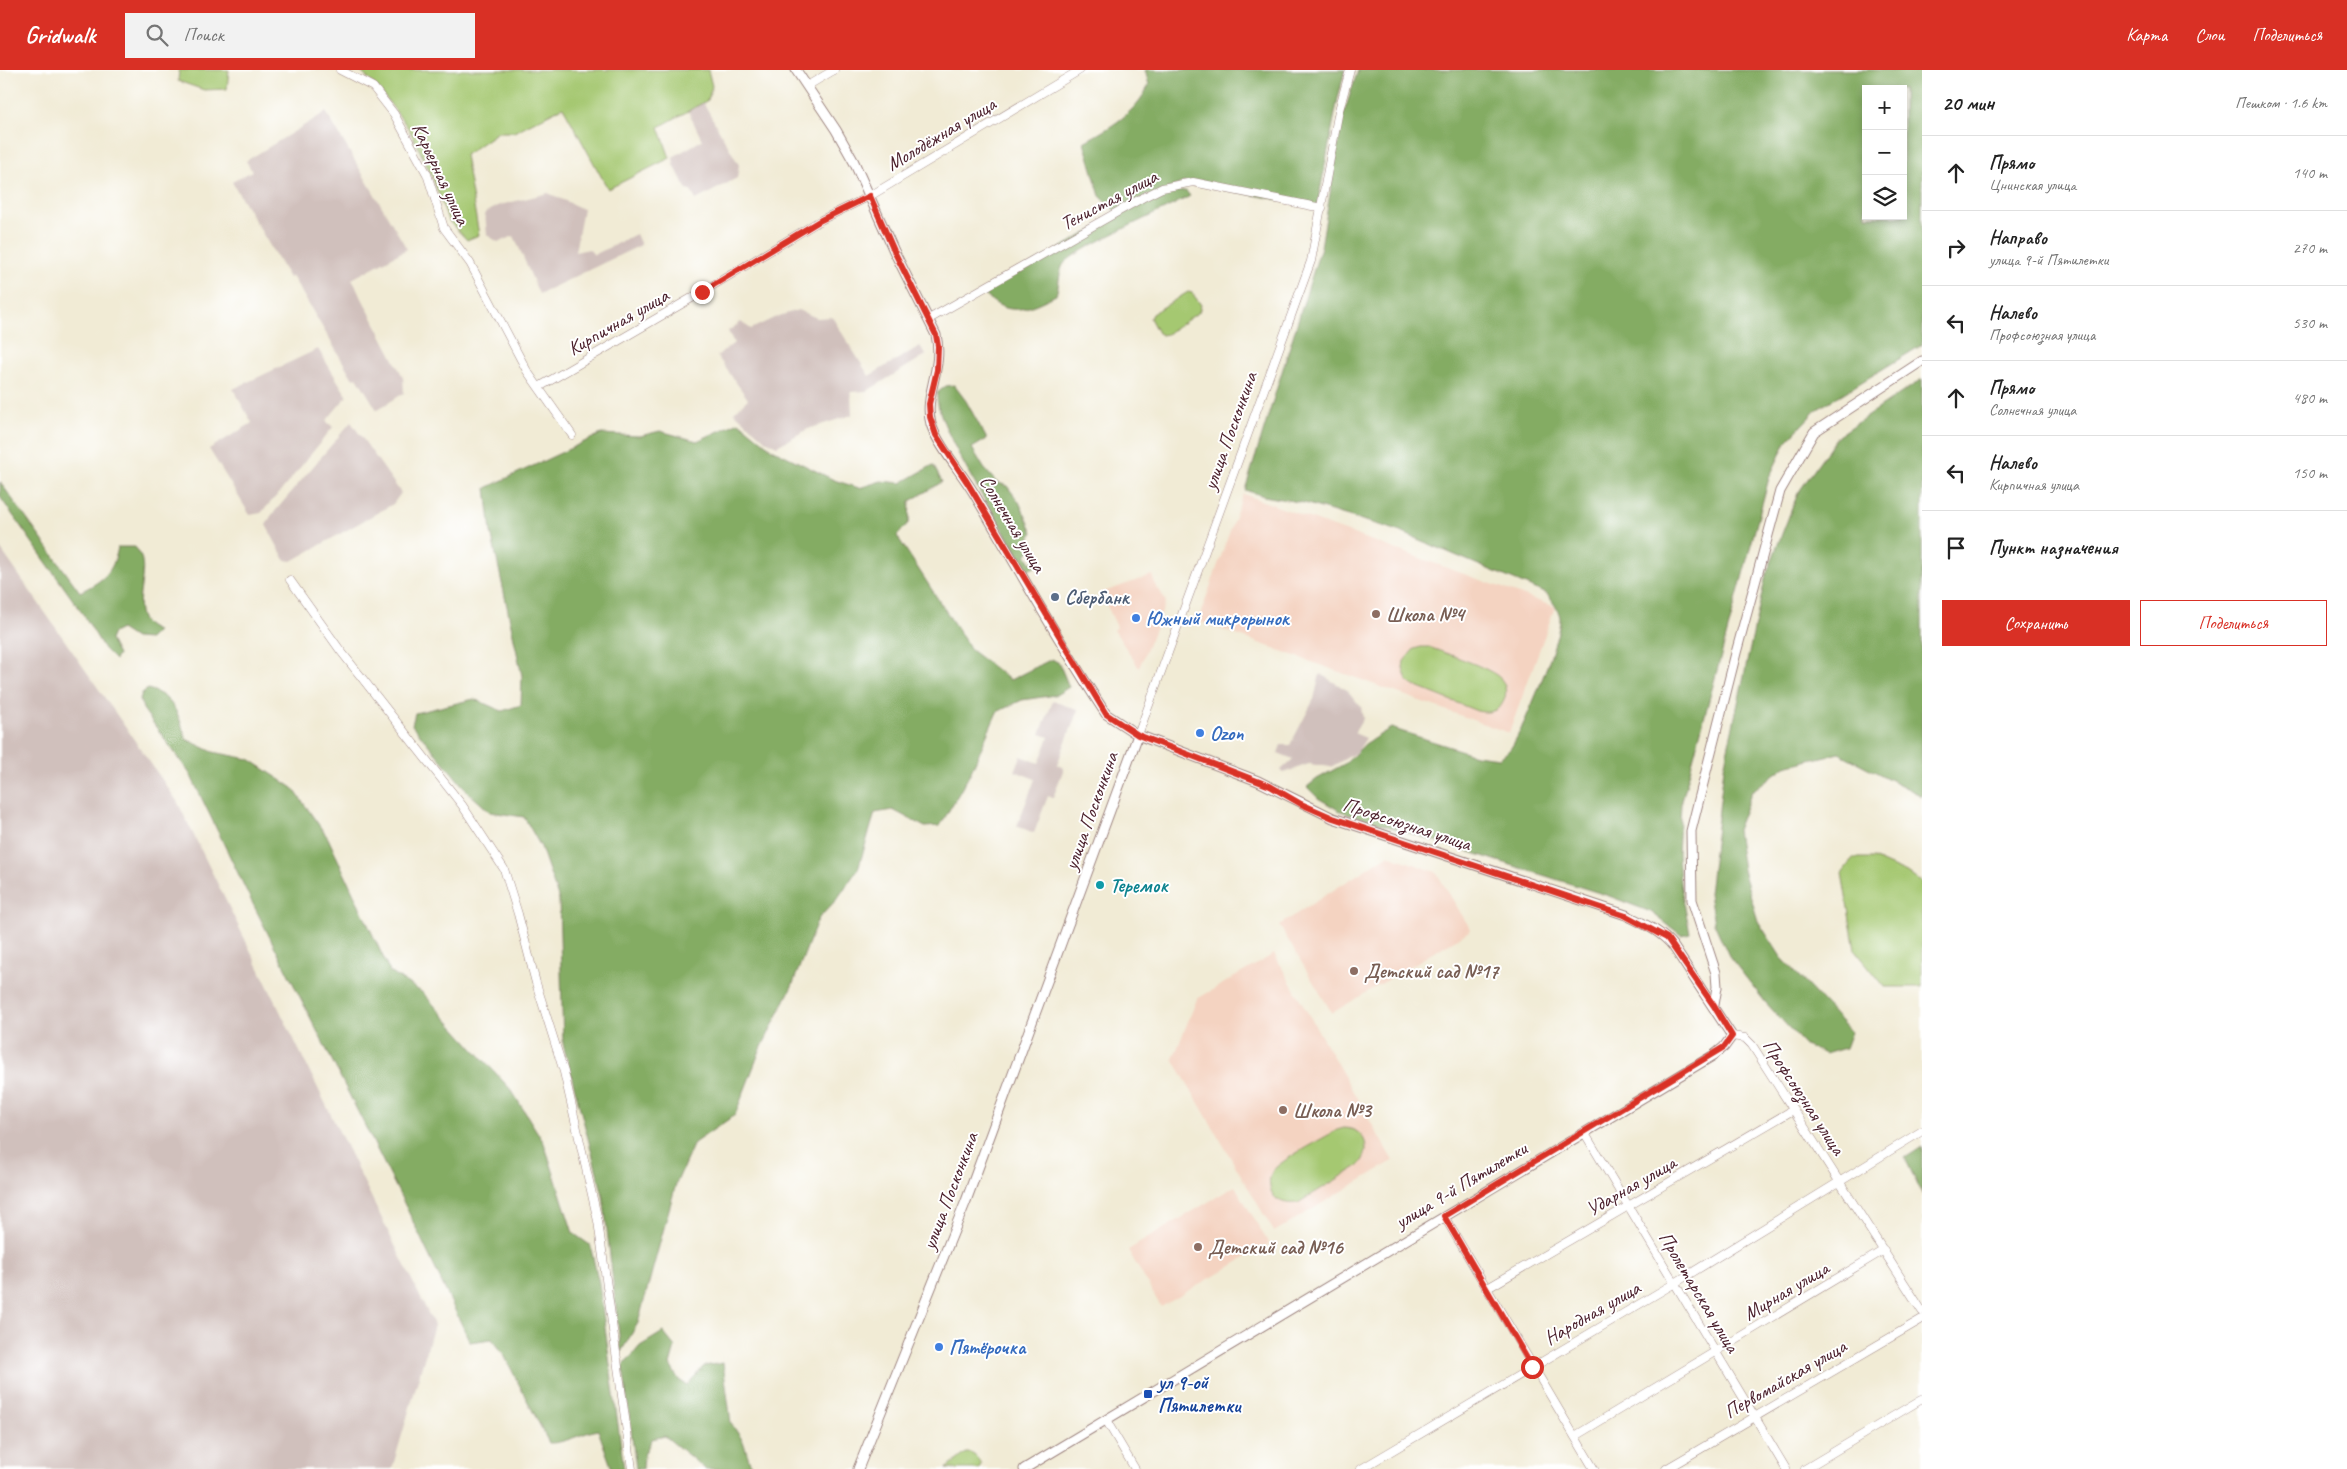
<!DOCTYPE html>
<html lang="ru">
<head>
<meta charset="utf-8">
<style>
  body { margin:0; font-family:Caveat,sans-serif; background:#f2f2f2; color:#222 }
  .controls { position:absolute; right:15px; top:15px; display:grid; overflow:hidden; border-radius:0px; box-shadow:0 2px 8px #0003 }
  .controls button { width:45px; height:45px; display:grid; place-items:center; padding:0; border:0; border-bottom:1px solid #e0e0e0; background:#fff; color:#222; font:25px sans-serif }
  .stop { position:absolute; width:15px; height:15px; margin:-11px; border:4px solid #d93025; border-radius:50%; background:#fff }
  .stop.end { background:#d93025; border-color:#fff; box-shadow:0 1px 5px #0008 }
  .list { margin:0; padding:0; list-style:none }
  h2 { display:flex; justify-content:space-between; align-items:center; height:65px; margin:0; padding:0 20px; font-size:21px }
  h2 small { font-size:16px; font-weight:400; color:#767676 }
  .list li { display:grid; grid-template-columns:32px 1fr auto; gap:15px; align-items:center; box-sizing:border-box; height:75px; padding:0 20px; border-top:1px solid #e0e0e0 }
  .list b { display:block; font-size:19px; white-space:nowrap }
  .list p { margin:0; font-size:16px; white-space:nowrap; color:#767676 }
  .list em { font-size:16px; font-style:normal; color:#767676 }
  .actions { display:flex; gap:10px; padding:15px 20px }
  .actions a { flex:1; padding:11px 0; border:1px solid #d93025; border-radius:0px; text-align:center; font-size:18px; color:#d93025 }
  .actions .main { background:#d93025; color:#fff }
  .icon { flex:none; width:28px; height:28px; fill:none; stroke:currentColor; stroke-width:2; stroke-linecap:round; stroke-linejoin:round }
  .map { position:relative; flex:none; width:1922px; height:1399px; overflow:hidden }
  header { display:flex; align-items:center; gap:30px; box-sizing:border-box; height:70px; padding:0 25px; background:#d93025; color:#fff }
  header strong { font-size:24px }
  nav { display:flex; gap:28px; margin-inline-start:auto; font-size:18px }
  .search { width:350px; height:45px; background:#f2f2f2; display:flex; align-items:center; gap:12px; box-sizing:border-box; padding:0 18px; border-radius:0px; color:#767676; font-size:19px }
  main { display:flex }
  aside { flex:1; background:#fff }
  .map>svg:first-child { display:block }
  .built { fill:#f4d3c1 }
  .industrial { fill:#d0c0bc }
  .green { fill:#a5c871; stroke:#78744e }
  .forest { fill:#84ac63; stroke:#676647; fill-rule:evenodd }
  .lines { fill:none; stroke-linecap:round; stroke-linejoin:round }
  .minor-casing { stroke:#9e8580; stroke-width:9 }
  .tertiary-casing { stroke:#9e8580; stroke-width:11 }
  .minor { stroke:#fff; stroke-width:8 }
  .tertiary { stroke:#fff; stroke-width:9 }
  .route { stroke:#d93025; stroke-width:6 }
  .service-dot { fill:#5c6f8a; stroke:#fff; stroke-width:2 }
  .education-dot { fill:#8d6e63; stroke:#fff; stroke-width:2 }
  .shop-dot { fill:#3f7fe0; stroke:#fff; stroke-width:2 }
  .culture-dot { fill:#0f9aa8; stroke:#fff; stroke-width:2 }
  .transit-dot { fill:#1a4fb4; stroke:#fff; stroke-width:2 }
  .labels { text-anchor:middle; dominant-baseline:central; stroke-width:4; stroke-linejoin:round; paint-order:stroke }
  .street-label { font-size:20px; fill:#4a1f2b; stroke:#fff }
  .service-label { font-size:20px; font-weight:bold; fill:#4e5e75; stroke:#fff; text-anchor:start }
  .education-label { font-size:20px; font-weight:bold; fill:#785e54; stroke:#fff; text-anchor:start }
  .shop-label { font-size:20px; font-weight:bold; fill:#366cbe; stroke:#fff; text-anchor:start }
  .culture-label { font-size:20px; font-weight:bold; fill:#0d838f; stroke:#fff; text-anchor:start }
  .transit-label { font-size:20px; font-weight:bold; fill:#164399; stroke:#fff; text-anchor:start }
</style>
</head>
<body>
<header>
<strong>Gridwalk</strong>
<div class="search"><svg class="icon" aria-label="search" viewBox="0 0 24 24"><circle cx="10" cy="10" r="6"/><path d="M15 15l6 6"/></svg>Поиск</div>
<nav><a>Карта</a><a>Слои</a><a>Поделиться</a></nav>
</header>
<main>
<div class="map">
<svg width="1922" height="1399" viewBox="0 0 1922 1399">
  <rect width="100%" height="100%" fill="#fff"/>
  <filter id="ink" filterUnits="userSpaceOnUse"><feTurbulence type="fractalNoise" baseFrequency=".02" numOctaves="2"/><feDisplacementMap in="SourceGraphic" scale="10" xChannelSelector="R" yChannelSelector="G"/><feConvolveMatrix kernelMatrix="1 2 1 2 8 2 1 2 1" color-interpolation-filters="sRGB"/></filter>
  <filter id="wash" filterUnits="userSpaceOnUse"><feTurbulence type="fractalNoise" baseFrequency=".0096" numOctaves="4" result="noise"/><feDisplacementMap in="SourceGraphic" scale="20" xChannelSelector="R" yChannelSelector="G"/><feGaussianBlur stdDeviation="1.12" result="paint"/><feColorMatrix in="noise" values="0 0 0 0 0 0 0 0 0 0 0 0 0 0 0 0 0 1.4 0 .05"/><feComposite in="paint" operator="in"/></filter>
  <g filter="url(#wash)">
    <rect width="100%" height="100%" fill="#f1ebd5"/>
    <path class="built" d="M1243 424 1555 537 1509 663 1198 551Z
      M1152 505 1157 520 1159 519 1166 532 1139 598 1114 560 1117 557 1101 523Z
      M1388 785 1436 802 1471 860 1332 943 1279 855Z
      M1274 884 1393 1091 1274 1162 1173 989 1197 929Z
      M1235 1116 1269 1174 1161 1237 1128 1180Z"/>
    <path class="industrial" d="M703 32 739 95 737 108 696 130 691 121 687 120 674 95 673 87 702 70 688 41Z
      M326 42 407 179 352 209 403 307 404 323 377 340 357 307 353 309 292 206 289 208 232 112 252 101 246 91Z
      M548 123 583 139 575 182 589 179 594 185 636 164 641 175 539 224 514 166 498 172 487 165 485 143 500 135Z
      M798 240 817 248 832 247 869 306 920 276 926 285 867 321 851 322 852 345 808 359 777 376 765 370 734 342 748 329 717 286 734 273 728 261 741 252 751 259 776 247Z
      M318 279 347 326 326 351 333 357 281 421 261 443 250 445 209 379 252 353 233 319Z
      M351 352 401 423 393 434 292 491 285 490 266 455 271 446Z
      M0 478 177 731 434 1255 392 1399H0Z
      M1320 604 1347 620 1361 637 1363 649 1354 663 1366 668 1357 682 1331 697 1309 694 1283 703 1281 700 1293 689 1278 683 1281 675H1290L1314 629Z
      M1053 631 1078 640 1057 695 1064 698 1053 728 1048 726 1034 763 1017 756 1035 709 1015 701 1021 686 1039 693 1049 667 1040 664Z"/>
    <path class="green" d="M179 0H229L227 19 204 20 178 11Z
      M345 0H708L712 16 708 30 659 57 670 88 608 119 563 37 514 62H498L465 85 479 165 467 170 448 150 432 106 409 59 379 19 361 2Z
      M1188 222 1192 223 1201 235 1199 242 1167 264 1162 265 1158 263 1150 248 1152 244Z
      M1421 577H1429C1444 583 1492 598 1501 609 1507 616 1507 627 1502 634 1496 643 1486 643 1477 641L1412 615 1407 611 1403 598 1404 591 1414 579Z
      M1853 788H1873L1909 804 1922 813V917H1885L1855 880 1842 803Z
      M1344 1058C1367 1059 1373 1082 1357 1097L1298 1133C1288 1134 1279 1133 1273 1125 1269 1118 1268 1109 1272 1102 1278 1091 1324 1068 1337 1060Z
      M966 1383C973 1382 978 1388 981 1394L979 1399H946Z"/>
    <path class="forest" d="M1145 0H1345L1338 28 1317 137 1184 112 1116 142 1100 126 1084 72C1112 56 1134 45 1149 15Z
      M1358 0H1922V275L1816 340 1786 372 1769 408 1681 734 1678 783 1680 813 1690 863 1681 865 1651 842 1609 826 1340 741 1318 728 1307 717 1317 709 1346 693 1365 674 1391 658 1475 685 1500 688C1503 685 1508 682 1511 678 1523 660 1562 566 1560 547 1558 538 1552 531 1547 524L1396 460 1304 433 1264 426 1245 420 1321 177 1343 46ZM1866 19H1903V146H1866Z
      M1186 121 1190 126C1168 139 1072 180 1063 195 1059 202 1059 216 1056 225 1027 239 1010 249 984 224L986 220 1090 161 1163 123Z
      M1922 309V726L1839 683 1785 696 1752 721 1737 760 1743 800 1758 851 1781 887 1851 962 1845 978 1825 984 1805 975 1766 933 1729 886 1714 853 1709 824 1724 697 1766 505 1798 423 1838 366Z
      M954 315 966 331 987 369 972 378 984 398 996 412 1007 416 1019 432 1033 462 1028 471 1033 479 1026 484 1031 493 1040 488 1042 489 1041 494 1028 500C1008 468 933 354 937 323L946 316Z
      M739 352 772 379 834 410 859 418 881 411 901 413 933 395 942 412 910 431 909 452 897 466 971 580 1010 610 1052 589 1059 593 1069 617 1056 625 1022 630 997 642 970 704 940 756 925 757 893 740 875 743 858 799 837 829 818 849 792 916 759 983 735 1045 694 1073 676 1114 638 1253 621 1282 603 1125 563 974 559 830 541 777 524 747 490 742 468 722 412 655 415 643 474 629 502 641 521 635 522 606 491 462 486 418 601 364 640 366 660 361 697 371Z
      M0 412 80 522C104 510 113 503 118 477H135C154 496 130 531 144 552 147 556 152 559 157 561L149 569 135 568 121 559 113 563 110 570 118 585 115 590 104 579 85 547 0 427Z
      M148 619C174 626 179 646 186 669L213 682 249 689 293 718 328 768 390 902 423 923 512 1021 544 1073 573 1163 590 1175 599 1213 624 1399H612L598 1360C582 1363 563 1374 549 1373L503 1283 492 1269 470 1272 407 1139 249 826 190 704 143 639 140 629 142 623Z
      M1922 1077V1124L1905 1088Z
      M663 1262 675 1277 670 1295 679 1310 687 1315 704 1296 723 1293 731 1353 743 1371 752 1399H705L665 1366 652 1369 644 1385 643 1399H636L623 1296 640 1276Z"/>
  </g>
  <g filter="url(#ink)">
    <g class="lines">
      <g class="minor-casing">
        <path id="minor" d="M340 0 373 17 394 44 427 104 444 158 470 193 527 301 572 365
          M807 16 834 0
          M929 249 1142 128 1162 118 1193 112 1322 138
          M539 317 702 222 821 150 870 126 1080 0
          M290 510 340 580 462 735 504 799 518 844 536 913 564 1002 598 1151 632 1399
          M1138 665 1311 191 1339 40 1350 0
          M1732 966 1745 968 1752 975 1922 1241
          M1584 1062 1786 1399
          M1444 1146 1594 1399
          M1486 1219 1793 1040
          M1106 1350 1135 1399
          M1575 1366 1884 1180
          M1361 1399 1675 1213 1922 1061
          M1666 1399 1922 1249
          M1805 1399 1922 1329"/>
      </g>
      <g class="tertiary-casing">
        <path id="tertiary" d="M796 0 836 60 854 92 894 181 936 265C944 299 923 325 931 354 938 376 963 404 975 425 1018 498 1059 573 1106 644L1138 665 1258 711 1333 748 1626 845C1644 854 1661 861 1673 876L1732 966 1724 977 1714 985 1024 1399
          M1714 935 1717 917 1716 903 1692 830 1691 761 1736 583 1780 421 1814 362 1922 291
          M858 1399 966 1131 1138 665"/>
      </g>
      <use href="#minor" class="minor"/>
      <use href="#tertiary" class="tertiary"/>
    </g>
  </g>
  <g class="lines" filter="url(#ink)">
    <path class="route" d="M702 222 821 150 870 126 894 181 936 265 938 276 937 300 929 334 930 347 936 365 967 412 1106 644 1138 665 1270 716 1301 734 1333 748 1626 846 1667 868 1714 936 1732 966 1724 977 1444 1146 1532 1297"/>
  </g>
  <circle class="service-dot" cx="1055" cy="527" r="5"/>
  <g class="education-dot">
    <circle cx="1376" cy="544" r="5"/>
    <circle cx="1354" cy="901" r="5"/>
    <circle cx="1283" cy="1040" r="5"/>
    <circle cx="1198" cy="1177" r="5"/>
  </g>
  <g class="shop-dot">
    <circle cx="1136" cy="548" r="5"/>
    <circle cx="1200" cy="663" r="5"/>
    <circle cx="939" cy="1277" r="5"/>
  </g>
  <circle class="culture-dot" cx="1100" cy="815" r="5"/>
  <rect class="transit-dot" x="1143" y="1319" width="10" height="10" rx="2.5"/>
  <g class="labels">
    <g class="street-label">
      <text transform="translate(941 64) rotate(-31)">Молодёжная улица</text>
      <text transform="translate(441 104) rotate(65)">Карьерная улица</text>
      <text transform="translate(1109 130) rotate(-28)">Тенистая улица</text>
      <text transform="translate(618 252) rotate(-30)">Кирпичная улица</text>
      <text transform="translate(1230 361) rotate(-70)">улица Посконкина</text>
      <text transform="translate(1013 454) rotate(59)">Солнечная улица</text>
      <text transform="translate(1091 741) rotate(-70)">улица Посконкина</text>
      <text transform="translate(1407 754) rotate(18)">Профсоюзная улица</text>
      <text transform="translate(1804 1027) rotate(57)">Профсоюзная улица</text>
      <text transform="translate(1461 1115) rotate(-31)">улица 9-й Пятилетки</text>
      <text transform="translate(1631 1116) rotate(-30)">Ударная улица</text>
      <text transform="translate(950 1121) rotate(-69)">улица Посконкина</text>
      <text transform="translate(1786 1221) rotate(-31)">Мирная улица</text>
      <text transform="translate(1699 1222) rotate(59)">Пролетарская улица</text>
      <text transform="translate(1592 1243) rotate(-30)">Народная улица</text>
      <text transform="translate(1785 1309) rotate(-30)">Первомайская улица</text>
    </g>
    <g class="service-label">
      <text x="1065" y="527">Сбербанк</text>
    </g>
    <g class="education-label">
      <text x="1386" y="544">Школа №4</text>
      <text x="1364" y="901">Детский сад №17</text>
      <text x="1293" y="1040">Школа №3</text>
      <text x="1208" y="1177">Детский сад №16</text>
    </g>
    <g class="shop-label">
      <text x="1146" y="548">Южный микрорынок</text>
      <text x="1210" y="663">Ozon</text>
      <text x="949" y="1277">Пятёрочка</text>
    </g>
    <g class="culture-label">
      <text x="1110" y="815">Теремок</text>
    </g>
    <g class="transit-label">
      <text x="1158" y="1312">ул 9-ой<tspan x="1158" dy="23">Пятилетки</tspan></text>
    </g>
  </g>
</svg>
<div class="controls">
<button>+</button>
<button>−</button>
<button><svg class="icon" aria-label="layers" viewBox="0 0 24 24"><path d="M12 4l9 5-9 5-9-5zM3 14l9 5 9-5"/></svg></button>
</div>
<div class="stop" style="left:1532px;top:1297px"></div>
<div class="stop end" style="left:702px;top:222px"></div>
</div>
<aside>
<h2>20 мин<small>Пешком · 1.6 km</small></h2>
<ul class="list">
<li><svg class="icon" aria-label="ahead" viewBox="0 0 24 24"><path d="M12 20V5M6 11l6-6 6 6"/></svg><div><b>Прямо</b><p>Цнинская улица</p></div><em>140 m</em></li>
<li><svg class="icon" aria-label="right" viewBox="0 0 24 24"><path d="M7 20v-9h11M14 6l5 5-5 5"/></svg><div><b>Направо</b><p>улица 9-й Пятилетки</p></div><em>270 m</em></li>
<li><svg class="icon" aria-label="left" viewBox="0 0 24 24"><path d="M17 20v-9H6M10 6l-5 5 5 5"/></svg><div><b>Налево</b><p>Профсоюзная улица</p></div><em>530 m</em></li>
<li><svg class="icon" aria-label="ahead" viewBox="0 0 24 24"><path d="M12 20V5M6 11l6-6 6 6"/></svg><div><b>Прямо</b><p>Солнечная улица</p></div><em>480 m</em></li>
<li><svg class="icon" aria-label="left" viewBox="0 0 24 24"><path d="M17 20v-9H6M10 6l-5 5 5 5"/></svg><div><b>Налево</b><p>Кирпичная улица</p></div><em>150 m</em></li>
<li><svg class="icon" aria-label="arrive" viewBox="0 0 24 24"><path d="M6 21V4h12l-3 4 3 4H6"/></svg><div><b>Пункт назначения</b></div></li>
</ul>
<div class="actions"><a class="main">Сохранить</a><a>Поделиться</a></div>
</aside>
</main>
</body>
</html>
